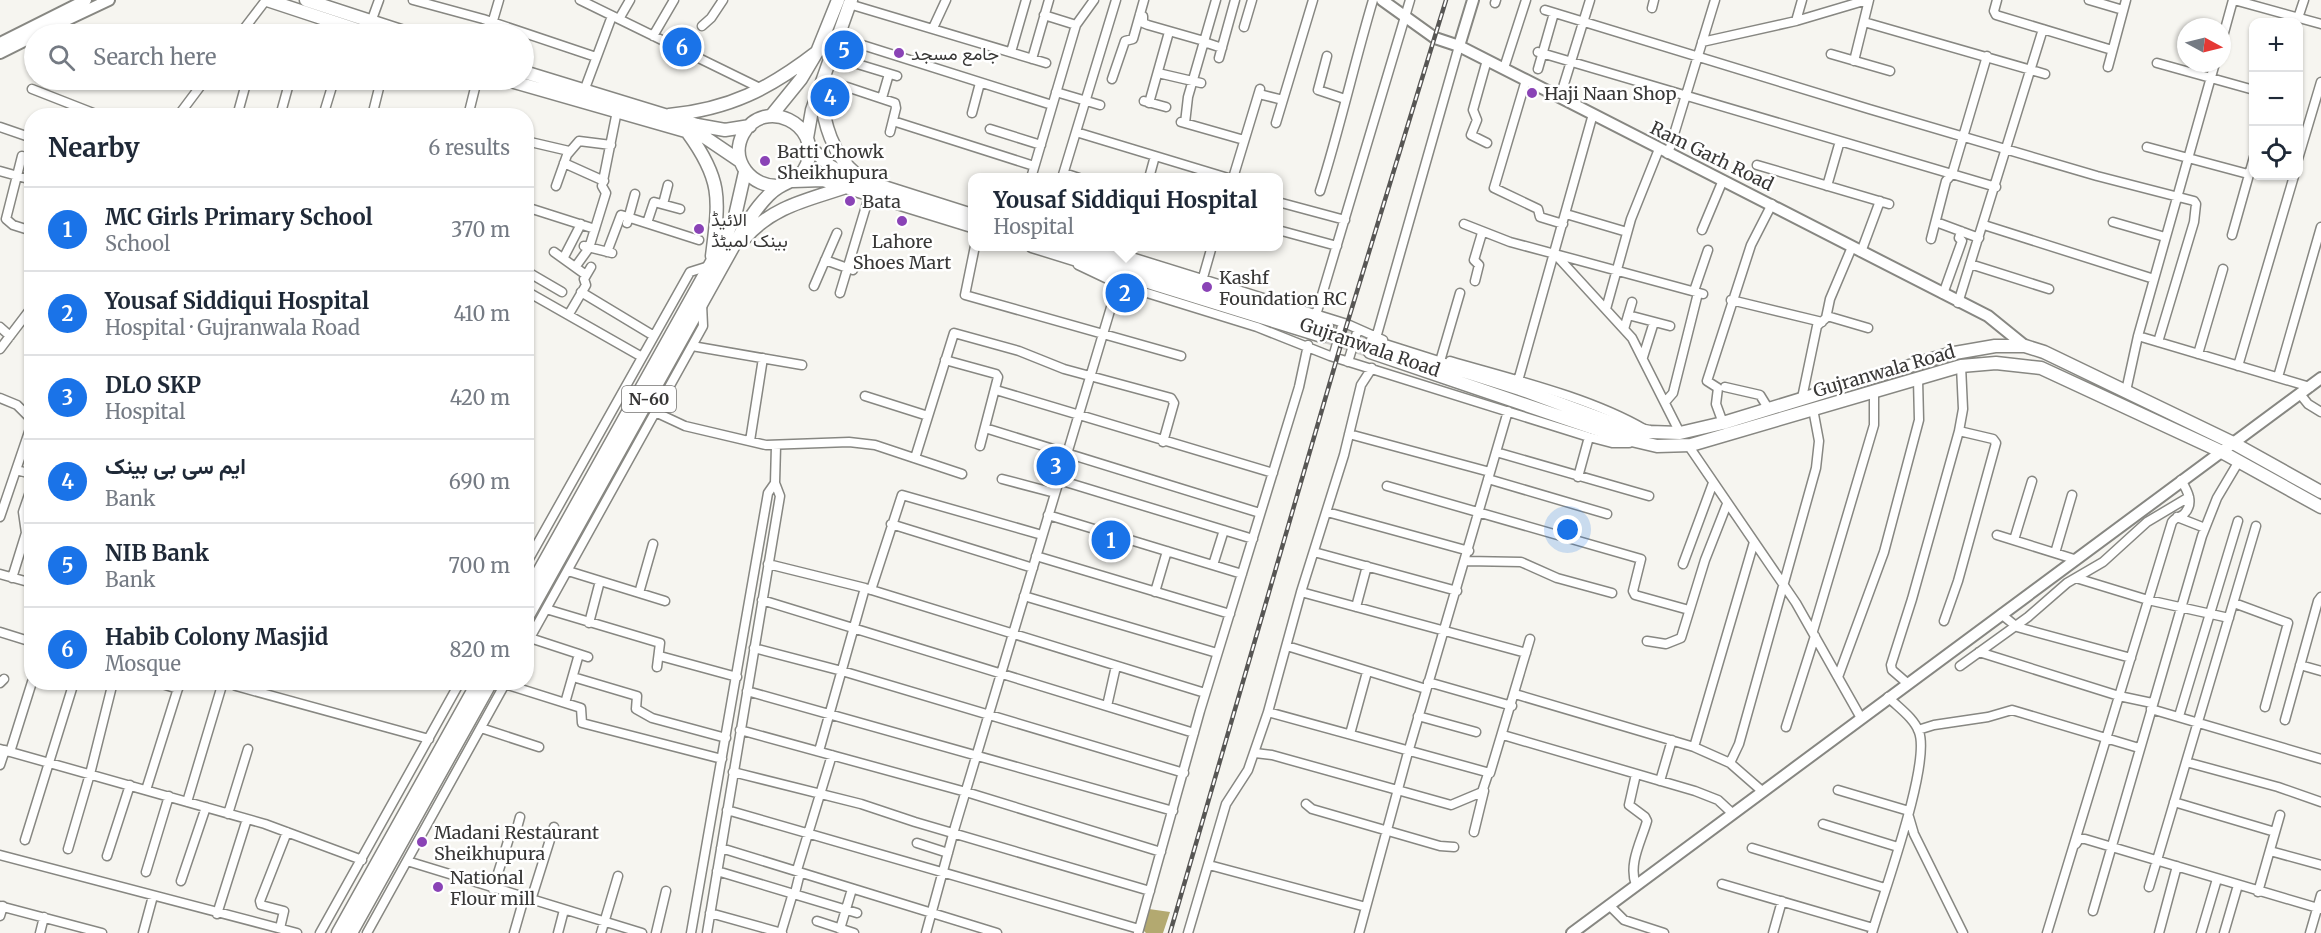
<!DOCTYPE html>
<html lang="en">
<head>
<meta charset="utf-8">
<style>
  body { margin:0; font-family:Merriweather,Vazirmatn,serif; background:#f6f6f7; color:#1f2937 }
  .controls { position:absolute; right:18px; top:18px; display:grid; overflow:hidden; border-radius:12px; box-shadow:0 2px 4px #0004 }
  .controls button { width:54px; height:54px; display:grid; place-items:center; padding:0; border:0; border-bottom:2px solid #e0e1e3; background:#fff; color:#1f2937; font:30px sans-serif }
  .compass { position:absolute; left:2177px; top:18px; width:54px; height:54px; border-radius:50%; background:#fff; box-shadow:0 2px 4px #0004; rotate:97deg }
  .you { position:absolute; left:1568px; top:530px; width:21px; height:21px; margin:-15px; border:4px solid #fff; border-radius:50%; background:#1a73e8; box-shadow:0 0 0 9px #1a73e833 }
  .badge { display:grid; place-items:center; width:39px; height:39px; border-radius:50%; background:#1a73e8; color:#fff; font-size:20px; font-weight:700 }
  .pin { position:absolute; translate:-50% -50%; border:3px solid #fff; box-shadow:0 2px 6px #0006 }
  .popup { position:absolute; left:968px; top:173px; width:315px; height:78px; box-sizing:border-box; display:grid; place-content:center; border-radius:12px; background:#fff; filter:drop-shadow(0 2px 4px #0005); font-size:20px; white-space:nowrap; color:#747a83 }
  .popup b { font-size:22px; color:#1f2937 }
  .popup::after { content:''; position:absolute; left:50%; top:100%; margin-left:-12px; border:12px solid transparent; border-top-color:#fff }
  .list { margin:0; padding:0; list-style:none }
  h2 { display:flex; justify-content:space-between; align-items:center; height:78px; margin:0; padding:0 24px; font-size:26px }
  h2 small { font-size:20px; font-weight:400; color:#747a83 }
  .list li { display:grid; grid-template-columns:39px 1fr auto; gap:18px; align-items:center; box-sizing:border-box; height:84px; padding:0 24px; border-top:2px solid #e0e1e3 }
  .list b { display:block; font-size:22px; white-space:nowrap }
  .list p { margin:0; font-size:20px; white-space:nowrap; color:#747a83 }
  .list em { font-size:20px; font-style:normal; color:#747a83 }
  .icon { flex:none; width:33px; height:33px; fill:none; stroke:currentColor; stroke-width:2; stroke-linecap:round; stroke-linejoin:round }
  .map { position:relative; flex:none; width:2321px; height:933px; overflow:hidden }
  .search { position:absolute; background:#fff; box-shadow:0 2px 4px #0004; left:24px; top:24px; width:510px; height:66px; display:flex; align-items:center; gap:15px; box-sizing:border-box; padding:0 21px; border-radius:33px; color:#747a83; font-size:22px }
  .panel { position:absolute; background:#fff; box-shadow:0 2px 4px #0004; left:24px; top:108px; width:510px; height:582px; border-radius:24px }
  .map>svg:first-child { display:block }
  .water { fill:#b3a970 }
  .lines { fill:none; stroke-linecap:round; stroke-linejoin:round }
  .highway-tunnel { stroke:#d0cfcb; stroke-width:12; stroke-dasharray:12 6; stroke-linecap:butt }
  .minor-casing { stroke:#878782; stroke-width:11 }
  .major-casing { stroke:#878782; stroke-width:14 }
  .highway-casing { stroke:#878782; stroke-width:15 }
  .minor { stroke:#fff; stroke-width:8 }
  .major { stroke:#fff; stroke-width:10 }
  .highway { stroke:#fff; stroke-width:12 }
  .rail-casing { stroke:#575654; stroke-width:4.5 }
  .rail { stroke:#fff; stroke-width:2; stroke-dasharray:7; stroke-linecap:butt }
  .poi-dot { fill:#8a43b6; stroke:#fff; stroke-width:2 }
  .labels { text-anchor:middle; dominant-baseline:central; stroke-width:5; stroke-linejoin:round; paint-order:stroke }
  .shield { fill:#fff; stroke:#747372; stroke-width:1.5 }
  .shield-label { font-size:16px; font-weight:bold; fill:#383736 }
  .poi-label { font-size:18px; fill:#383736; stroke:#fff; text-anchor:start }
  .street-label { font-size:18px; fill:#383736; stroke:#fff }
</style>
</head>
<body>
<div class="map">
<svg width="2321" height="933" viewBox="0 0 2321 933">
  <rect width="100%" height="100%" fill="#f6f5f0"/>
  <path class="water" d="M1149 909 1170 912 1163 933H1146L1143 930Z"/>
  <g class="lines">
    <path class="highway-tunnel" d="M1327 326 1372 342
      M1322 336 1370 352"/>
    <g class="minor-casing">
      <path id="minor" d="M413 0 483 19 596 57
        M580 0 762 89
        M1997 0 1994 11 1996 15 2112 50
        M2089 0 2123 10
        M2234 0 2321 24
        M1495 3 1496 0
        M849 4 1046 63
        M1652 8 1654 0
        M1545 10 1869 109 2097 176 2194 201 2196 204 2194 222 2158 342
        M1140 14 1143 16V23L1148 25 1204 41
        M1044 15 1076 25
        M2298 18 2304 0
        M619 19 630 0
        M1796 21 1802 0
        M371 22 379 0
        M1864 22 2045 74
        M702 26 711 18 723 0
        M1244 27 1252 0
        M933 28 946 0
        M240 34 266 0
        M489 34 499 0
        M653 36 674 0
        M837 37 1052 105
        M2222 40 2233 0
        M1204 42 1222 48
        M1702 42 1796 21 1867 0
        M1011 52 1026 0
        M1538 52 1996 187
        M1831 54 1890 71
        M831 56 897 76
        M1327 56 1318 90 1345 99
        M1219 58 1235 0
        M1032 59 1049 0
        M1854 61 1869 0
        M2157 63 2254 90
        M2108 67 2126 0
        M1504 68 1526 0
        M1538 69 1554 13
        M1158 73 1201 83
        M823 79 895 103 896 108 890 132
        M1112 79 1125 41 1133 39 1144 0
        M1526 80 1494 188 1538 209 1540 217 1563 224
        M32 89 101 116
        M584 91 612 16
        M1056 92 1100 105
        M1259 94 1283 100
        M1560 97 1590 0
        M882 98 889 74
        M1144 101 1166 107
        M1149 103 1169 32
        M972 113 980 83
        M178 116 205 80
        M237 116 247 80
        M280 116 290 80
        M323 116 334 80
        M372 116 381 80
        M468 116 477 80
        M513 116V115
        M893 121 1034 166
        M1181 122 1244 140
        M1185 123 1188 97 1216 0
        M1276 123 1313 0
        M0 127 32 138
        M990 129 1041 145
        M1076 132 1228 178
        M526 141 569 151
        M1487 143 1471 135 1477 120 1473 110 1487 60
        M2147 147 2248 174
        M1668 154 1715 0
        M22 156 6 219 13 225 32 231
        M2298 159 2321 82
        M564 163 604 181
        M1757 165 1889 204
        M0 171 32 180
        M1064 173 1079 178
        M1031 178 1076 25 1094 0
        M1062 178 1116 0
        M1149 178 1155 156
        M1233 178 1260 89
        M556 186 567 155 579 141 611 145
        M1827 186 1840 141
        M1320 191C1340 128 1354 64 1373 0
        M1278 202 1345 220
        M663 204 668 185
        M526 207 595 229
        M1566 214 1627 232
        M1936 222 1979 238
        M2113 222 2165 237
        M627 223 635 194
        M647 223 654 202 680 209
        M1464 224 1510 242 1555 254 1632 338 1680 433
        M1984 225 2154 279
        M1278 230 1337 246
        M1702 230 1723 180
        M2232 235 2254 157
        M1931 239 1946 181 1952 174 1987 56
        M584 246 612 253
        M975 246 965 295 1181 356
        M1096 246 1347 324 1383 340
        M554 252 586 275
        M607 252 621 215 699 240
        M1861 252 1880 201
        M1555 254 1703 294
        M564 257 581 224
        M825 260 853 270
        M1970 264 2049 289
        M1078 265 1118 284 1257 327 1330 356 1589 437 1612 443H1629
        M576 266 589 248 606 193 602 186 617 111
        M526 271 562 292
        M1202 281 1212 246
        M1475 281 1479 265 1474 260 1482 233
        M814 286 837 233
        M526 291 642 357
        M1694 291 1708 250
        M581 292 654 336
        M840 293 870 193
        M1943 294 1962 241 1959 238 1961 231
        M1731 300 1822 322
        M1958 303 2043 29
        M1606 309 1631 219 1659 149
        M569 314 586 285 584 279 591 267
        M1316 315 1410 0
        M1628 315 1670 326
        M1827 316 1868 328
        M0 327 10 336
        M1624 329 1632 302
        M2138 336 2310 387
        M1376 338 1459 46
        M692 346 802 365
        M0 349 32 307
        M2198 354 2223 269
        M1333 357 1343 323
        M1643 357 1654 322
        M1441 358 1460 293
        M945 360 996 374 998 377 980 446
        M1450 361C1511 379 1589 397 1644 429
        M1348 362 1358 329
        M2238 366 2294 176
        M2278 377 2321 227
        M1518 381 1593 114
        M1725 387 1760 395 1768 408
        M996 390 1273 473
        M2126 391 2138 336 2215 63
        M2300 394 2308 404 2321 412
        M865 396 928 416
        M0 398 17 405 32 420
        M1802 398 1817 326 1826 318 1830 299 1852 247
        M1666 401 1673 393 1698 293
        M655 412 685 426 766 445 849 442 875 445 962 474
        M1723 423 1716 404 1718 388 1707 381 1751 245 1772 204
        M985 428 1260 513
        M1349 434 1490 472
        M750 441 763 358
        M1688 445 1796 603 1861 718
        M1496 452 1649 496
        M915 458 954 333 1019 351 1064 369 1171 398 1174 403 1163 442
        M16 470 32 474
        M1578 477 1589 437
        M1002 479 1055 493
        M1488 479 1607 514
        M1059 480 1253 539
        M1387 486 1641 559 1633 591 1635 595 1689 610
        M1327 512 1469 551
        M1048 515 1242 574
        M0 517 32 423
        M2177 517 2205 528
        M891 524 1033 568
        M1997 535 2074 559
        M2014 540 2032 481
        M1314 552 1457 591
        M2055 553 2072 495
        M1036 556 1230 614
        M1466 561 1521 562 1557 578 1612 593
        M526 564 690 272 709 266
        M768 564 865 588 1205 693
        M1683 564 1713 483
        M1213 565 1224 530
        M568 571 665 601
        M0 574 32 583
        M12 578 26 533 23 512 32 486
        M2076 578 2148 600 2229 618
        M871 590 902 495 1042 535
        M1155 592 1167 551
        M1301 592 1526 653
        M639 593 653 544
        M1024 596 1217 653
        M762 600 1194 733
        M2234 603 2288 623 2265 707
        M1356 607 1367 566
        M546 609 660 643 657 667
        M2001 614 2017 627 2131 658
        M1944 621 1958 581 1996 443 1993 439 1959 431
        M589 623 600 581
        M1813 631 1874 425V392
        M0 632 32 642
        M530 638 588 657
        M1647 641 1666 644 1681 638 1705 560 1727 504
        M526 645 703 326 702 304
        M1287 646 1426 689
        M754 648 842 671 1184 773
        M1979 652 2119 696 2152 703
        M660 656 737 677
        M2300 665 2321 671
        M1960 666 2028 617 2067 583 2103 562 2147 522 2189 497
        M573 677 637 696 636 709 652 718 726 738
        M1838 677 1884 552 1919 420 1918 379
        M156 682 178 689
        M1428 682 1512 706
        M0 683 4 679
        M1907 683 1892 670 1891 665 1912 599 1959 431 1963 409 1961 366
        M505 684 581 708 582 723 722 759
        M236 686 429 739
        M747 691 1173 811
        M1515 694 1694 747 1730 763 1762 791
        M565 703 579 654
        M1107 706 1116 666
        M2151 709 2321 759
        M1268 712 1490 773 1530 639
        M1418 716 1476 732
        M2179 716 2238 521
        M2285 720 2318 601 2321 597
        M1786 727 1815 636
        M481 728 539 747
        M740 730 966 792 1161 852
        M1918 730 1934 725 1988 717 2012 710 2139 748
        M1350 734 1367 672
        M1503 735 1695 791 1718 800 1732 813
        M1694 747 1754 542
        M0 749 265 824 362 860
        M819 751 865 588
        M10 752 32 682
        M1255 753 1272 755 1451 805 1482 792 1488 774
        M2186 762 2278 787 2321 802
        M1730 763 1739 744 1816 468 1819 441 1813 409
        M0 765 5 750
        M733 772 861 804 915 822 1150 891
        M1660 781 1672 740
        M146 790 180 682
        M1838 790 1909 811
        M187 802 223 682
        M2174 802 2275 832
        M1306 804 1312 809 1440 846 1454 847
        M727 810 1139 929
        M228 814 248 749
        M1909 817 1914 834 1963 933
        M1823 824 1898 847
        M1474 832 1484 791
        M25 840 74 682
        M917 843 948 853
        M2076 844 2079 839H2085L2321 909
        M721 848 997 933
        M1752 848 1885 888
        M68 849 90 774 113 682
        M2270 851 2321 865
        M0 855 297 933
        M107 856 130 785
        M407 861 642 933
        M1209 865 1366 907
        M797 870 832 755
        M717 871 857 913
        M146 872 169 796
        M181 881 206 807
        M1722 884 1873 928
        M1636 885C1628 864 1641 842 1647 821L1645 817 1629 805 1636 774
        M2149 887 2256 526
        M493 889 510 835 517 828 520 817
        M2258 892 2280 815
        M795 893 800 873
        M531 900 554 827
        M1609 905 1624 920 1664 933
        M0 906 102 933
        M2093 911 2202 536 2217 498 2239 461
        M710 913 782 933
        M217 914 247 819
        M0 916 3 906
        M817 921 854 933
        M280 928 284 911 261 905 260 901 287 832
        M840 929 852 889
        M40 933 44 917
        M143 933 153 896
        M320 933 460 682
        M367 933 506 682
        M514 933 524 898
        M558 933 564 910
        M601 933 618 876
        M656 933 666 891
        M691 933 768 493 775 483
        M707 933 780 496 775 483 776 446
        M781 933 793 893
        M926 933 955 827 1118 284
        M1138 933 1200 711 1299 387 1308 345
        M1188 933 1226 804 1248 770 1268 712 1301 592 1344 455 1361 385 1372 368
        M1359 933 1407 756 1508 411
        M1773 933 1782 901
        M1872 933C1883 894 1931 764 1919 732 1914 718 1899 708 1888 697
        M2047 933 2172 522C2176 516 2180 518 2184 514 2195 503 2187 490 2181 480
        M2159 933 2177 866
        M2201 933 2217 879
        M2224 933 2238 885
        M2310 933 2321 895"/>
    </g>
    <g class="major-casing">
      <path id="major" d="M1382 0 1435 38 1459 46 1526 80 1988 316 2025 346
        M37 34 109 0
        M0 43 86 0
        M1459 46 1473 0
        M0 53 34 36
        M1572 933 2321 378"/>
    </g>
    <g class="highway-casing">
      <path id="highway" d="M267 0 370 34
        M306 0 410 34
        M524 72 697 125 725 130 750 126
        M507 80 703 136 740 161
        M820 92C824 123 832 155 857 175
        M669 115C730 109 769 89 817 52
        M771 116 801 79 817 52 838 0
        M688 133C723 181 719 200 712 256
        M807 138 812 110 851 0
        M810 147 830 166 846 175 972 215
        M793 181 823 180 972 226
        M745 238C773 206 808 200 846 187
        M1032 246 1322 336
        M1068 246 1327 326
        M1372 342 1520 389 1623 427 1650 432 1680 433 1723 423 1949 354 1995 346H2025L2044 352 2233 443 2321 492
        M1370 352 1623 438 1657 446 1691 445 1961 366 1996 363 2041 368 2220 451 2321 507
        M526 595 724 240 735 216 745 172
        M526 619 743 229C752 215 765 195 779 187 791 180 801 179 807 164 822 124 764 96 743 134 729 161 752 188 780 186
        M338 933 478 682
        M351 933 491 682"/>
    </g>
    <use href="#minor" class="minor"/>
    <use href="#major" class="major"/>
    <use href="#highway" class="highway"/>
    <g class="rail-casing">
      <path id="rail" d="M1170 933 1344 334 1446 0"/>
    </g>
    <use href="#rail" class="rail"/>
  </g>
  <g class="poi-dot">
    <circle cx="899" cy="53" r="6"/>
    <circle cx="1532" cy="93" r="6"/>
    <circle cx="765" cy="161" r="6"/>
    <circle cx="850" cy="201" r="6"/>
    <circle cx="902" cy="221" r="6"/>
    <circle cx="699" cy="229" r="6"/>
    <circle cx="1207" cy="287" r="6"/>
    <circle cx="422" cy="842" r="6"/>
    <circle cx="438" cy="887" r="6"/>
  </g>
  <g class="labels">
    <rect class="shield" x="622" y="386" width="54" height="26" rx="4.5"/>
    <g class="shield-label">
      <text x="649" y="399">N-60</text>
    </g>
    <g class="poi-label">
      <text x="911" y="53">جامع مسجد</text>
      <text x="1544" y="93">Haji Naan Shop</text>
      <text x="777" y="151">Batti Chowk<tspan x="777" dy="21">Sheikhupura</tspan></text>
      <text x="862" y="201">Bata</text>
      <text x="711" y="219">الائیڈ<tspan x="711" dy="21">بینک لمیٹڈ</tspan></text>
      <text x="902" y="241" text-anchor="middle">Lahore<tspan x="902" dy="21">Shoes Mart</tspan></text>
      <text x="1219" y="277">Kashf<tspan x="1219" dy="21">Foundation RC</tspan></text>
      <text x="434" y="832">Madani Restaurant<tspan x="434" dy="21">Sheikhupura</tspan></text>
      <text x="450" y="877">National<tspan x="450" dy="21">Flour mill</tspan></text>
    </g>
    <g class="street-label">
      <text transform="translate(1712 156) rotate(26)">Ram Garh Road</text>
      <text transform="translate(1370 347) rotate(19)">Gujranwala Road</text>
      <text transform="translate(1884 371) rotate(-16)">Gujranwala Road</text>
    </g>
  </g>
</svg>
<div class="controls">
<button>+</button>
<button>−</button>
<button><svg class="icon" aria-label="locate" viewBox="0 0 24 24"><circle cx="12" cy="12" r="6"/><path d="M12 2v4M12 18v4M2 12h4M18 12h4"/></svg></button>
</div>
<svg class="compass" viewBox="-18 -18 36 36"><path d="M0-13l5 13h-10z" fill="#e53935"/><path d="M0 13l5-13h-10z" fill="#747a83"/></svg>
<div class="you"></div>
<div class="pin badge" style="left:1111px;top:540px">1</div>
<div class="pin badge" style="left:1125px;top:293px">2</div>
<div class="popup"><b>Yousaf Siddiqui Hospital</b>Hospital</div>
<div class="pin badge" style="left:1056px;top:466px">3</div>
<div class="pin badge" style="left:830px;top:97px">4</div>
<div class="pin badge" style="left:844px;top:50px">5</div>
<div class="pin badge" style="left:682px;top:47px">6</div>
<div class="search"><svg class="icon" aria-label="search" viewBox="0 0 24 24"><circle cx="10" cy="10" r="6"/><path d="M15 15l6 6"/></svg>Search here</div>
<section class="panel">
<h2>Nearby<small>6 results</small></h2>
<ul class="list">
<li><span class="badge">1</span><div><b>MC Girls Primary School</b><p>School</p></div><em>370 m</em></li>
<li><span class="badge">2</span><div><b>Yousaf Siddiqui Hospital</b><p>Hospital · Gujranwala Road</p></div><em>410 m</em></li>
<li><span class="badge">3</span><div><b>DLO SKP</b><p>Hospital</p></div><em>420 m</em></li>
<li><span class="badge">4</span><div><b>ایم سی بی بینک</b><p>Bank</p></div><em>690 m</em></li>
<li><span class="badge">5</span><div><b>NIB Bank</b><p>Bank</p></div><em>700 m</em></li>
<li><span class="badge">6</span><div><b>Habib Colony Masjid</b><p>Mosque</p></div><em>820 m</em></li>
</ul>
</section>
</div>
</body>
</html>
